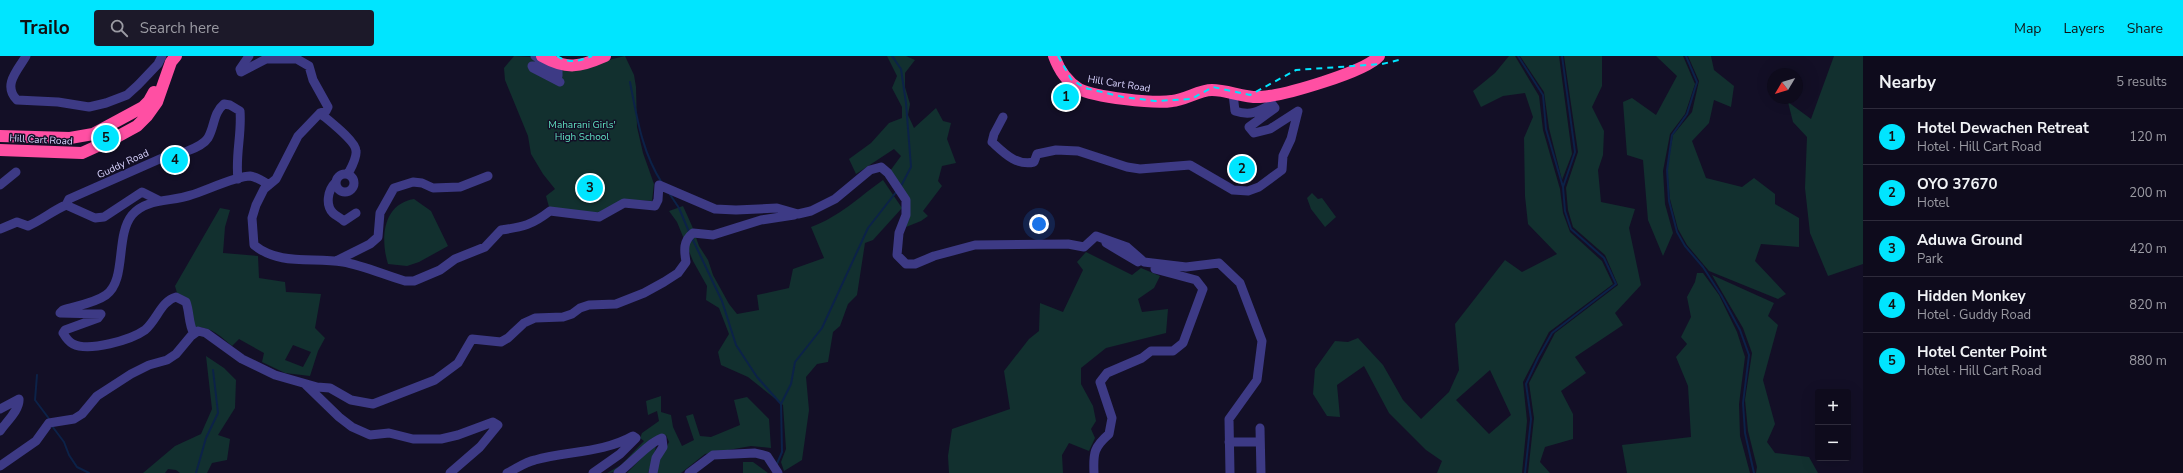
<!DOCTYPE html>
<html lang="en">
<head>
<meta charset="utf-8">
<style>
  body { margin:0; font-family:"Nunito Sans",sans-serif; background:#1c1929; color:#f1f3f6 }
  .controls { position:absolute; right:12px; bottom:12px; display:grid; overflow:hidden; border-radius:4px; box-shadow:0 4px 16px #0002 }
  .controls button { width:36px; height:36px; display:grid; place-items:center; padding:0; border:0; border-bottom:1px solid #2e2b3b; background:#0e0b1c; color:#f1f3f6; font:20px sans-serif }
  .compass { position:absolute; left:1767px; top:12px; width:36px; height:36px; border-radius:50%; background:#0e0b1c; box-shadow:0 4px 16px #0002; rotate:232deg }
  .you { position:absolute; left:1039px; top:168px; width:14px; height:14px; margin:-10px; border:3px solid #fff; border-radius:50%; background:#1a73e8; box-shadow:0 0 0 6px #1a73e833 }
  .badge { display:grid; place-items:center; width:26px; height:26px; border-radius:50%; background:#00e5ff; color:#111; font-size:13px; font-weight:700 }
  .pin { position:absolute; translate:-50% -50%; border:2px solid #fff; box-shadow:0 1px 4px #0006 }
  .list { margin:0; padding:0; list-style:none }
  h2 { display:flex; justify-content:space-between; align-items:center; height:52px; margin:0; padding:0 16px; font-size:17px }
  h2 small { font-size:13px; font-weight:400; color:#9b9ba3 }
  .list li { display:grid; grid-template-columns:26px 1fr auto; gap:12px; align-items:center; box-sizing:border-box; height:56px; padding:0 16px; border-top:1px solid #2e2b3b }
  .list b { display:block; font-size:15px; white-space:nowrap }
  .list p { margin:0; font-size:13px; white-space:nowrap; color:#9b9ba3 }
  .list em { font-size:13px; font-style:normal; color:#9b9ba3 }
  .icon { flex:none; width:22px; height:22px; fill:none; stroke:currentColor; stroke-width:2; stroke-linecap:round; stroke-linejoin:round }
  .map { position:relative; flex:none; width:1863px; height:417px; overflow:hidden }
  header { display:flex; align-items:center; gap:24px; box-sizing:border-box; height:56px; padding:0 20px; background:#00e5ff; color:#111 }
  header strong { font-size:19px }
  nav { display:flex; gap:22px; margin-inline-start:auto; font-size:14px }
  .search { width:280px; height:36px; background:#1c1929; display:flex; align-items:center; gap:10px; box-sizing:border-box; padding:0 14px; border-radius:4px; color:#9b9ba3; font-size:15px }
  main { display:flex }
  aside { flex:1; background:#0e0b1c }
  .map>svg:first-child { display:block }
  .green { fill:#12302f; fill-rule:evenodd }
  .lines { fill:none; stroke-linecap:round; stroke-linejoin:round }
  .stream { stroke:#0c2248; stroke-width:2 }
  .minor { stroke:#3d3a85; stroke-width:9 }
  .highway { stroke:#ff4fa3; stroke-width:12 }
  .rail { stroke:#00e5ff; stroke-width:2; stroke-dasharray:6 5; stroke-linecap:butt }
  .labels { text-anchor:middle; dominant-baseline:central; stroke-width:3; stroke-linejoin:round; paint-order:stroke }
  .street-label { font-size:10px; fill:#d9d4ff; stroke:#130f26 }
  .park-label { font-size:10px; fill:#5fe0c0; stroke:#130f26 }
</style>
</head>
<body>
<header>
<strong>Trailo</strong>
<div class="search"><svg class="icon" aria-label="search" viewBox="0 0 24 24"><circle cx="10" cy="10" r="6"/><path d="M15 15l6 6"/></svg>Search here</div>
<nav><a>Map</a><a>Layers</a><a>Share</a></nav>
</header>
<main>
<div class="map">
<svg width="1863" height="417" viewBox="0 0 1863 417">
  <rect width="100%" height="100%" fill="#130f26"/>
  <path class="green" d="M514 0 604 5 625 0 634 19 636 31 637 71 643 97 654 128 652 145 635 144 598 158 549 151 546 140 555 133 543 118 531 98 528 80 505 24 504 12Z
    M887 0H906L915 4 905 17V31L910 48 908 59 914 72 936 52 943 65 951 67 947 83 956 107 942 110 938 125 942 130 923 155 928 160 921 165 906 171 909 159 890 115 901 100 894 93 856 118 849 103 871 87 889 67 902 62V51L892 32 897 20Z
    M1509 0H1515L1539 40 1543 74 1560 133 1563 157 1570 176 1602 205 1613 228 1549 276 1523 326 1527 365 1522 417H1437L1442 405 1426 394 1389 357 1364 310 1337 329 1340 361 1327 360 1313 338 1315 313 1335 285 1348 286 1358 282 1383 309 1403 344 1421 363 1449 336 1459 314 1455 268 1505 204 1522 216 1557 198 1528 168 1525 140 1524 82 1533 61 1525 37 1503 40 1481 51 1473 35 1495 17ZM1490 314 1511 359 1489 378 1456 344Z
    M1520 0H1559L1572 98 1562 124 1549 72 1544 36Z
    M1564 0H1602V30L1592 51 1604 75 1603 99 1598 114 1601 146 1635 153 1629 172 1641 229 1615 257 1623 269 1575 301 1586 317 1561 335 1573 358V383L1545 391 1540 406 1550 417H1528L1534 362 1529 327 1555 277 1618 229 1605 199 1573 171 1568 154 1566 132 1578 96Z
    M1656 0H1683L1695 28 1685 58 1670 78 1663 115 1665 148 1673 177 1663 200 1648 164 1643 104 1627 99 1623 46 1632 42 1656 59 1677 20Z
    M1688 0H1711L1714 14 1734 30 1731 51 1714 44 1709 67 1692 85 1706 122 1742 131 1754 122 1775 138V148L1799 162V191L1761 188 1755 205 1786 238 1778 243 1709 215 1687 189 1678 173 1670 143 1667 112 1673 79 1692 56 1699 25Z
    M1834 0H1863V208L1828 220 1810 177 1805 132 1807 81 1793 66 1788 46 1811 63Z
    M883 124 902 152 873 184 865 187 857 239 848 248 840 270 833 276 828 306 817 308 806 321 809 354 802 404 784 415 781 406 786 393 783 349 748 321 721 309 718 296 729 278 719 252 706 244 707 230 693 205 677 166 669 155 683 150 692 170 699 190 708 204 713 219 729 248 737 258 759 254 757 239 789 232 793 213 824 202 811 171C839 161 859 141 883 124Z
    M1312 137 1318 143 1322 142 1336 161 1325 171 1311 153 1307 142Z
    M414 143 431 155 448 190 419 206 407 210 388 208C380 182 383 148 414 143Z
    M220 152 230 154 225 171 223 197 258 200 259 222 285 226 286 236 321 238 315 272 325 282 318 295 310 320 285 317 262 306 264 297 239 283 232 290C220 280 211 270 194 271 189 251 198 250 177 237L175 230ZM293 289 311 296 303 311 285 304Z
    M1086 196 1132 219 1141 212 1160 220 1154 232 1138 243 1142 256 1168 253 1166 277 1106 292 1081 312V328L1093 350 1096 365 1091 373 1095 382 1089 395 1069 387 1062 399 1063 417H949L948 400 952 373 1010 353 1004 315 1029 283 1039 275 1040 247 1063 256 1083 214 1077 206Z
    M1697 217H1703L1719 239 1737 276 1745 301 1739 348 1740 380 1750 417H1627L1622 389 1691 381 1688 330 1676 301 1687 288 1681 281 1691 261 1687 241 1695 226Z
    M1712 219 1774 247 1768 260 1778 269 1763 324 1775 368 1767 386 1775 397 1809 401 1818 417H1756L1757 411 1748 375 1745 344 1752 297 1743 272Z
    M206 300 224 312 236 324 235 352 218 379 230 383 227 404 212 407 207 417H180L176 414 168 413 165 417H143L175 390 201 378 212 353Z
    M661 340V356L671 359 673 371 682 390 694 384 686 360 693 358 700 380 711 381 740 369 734 344 747 341 769 363 771 392 751 390 705 398 681 417H657L659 405 669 386 666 379C662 380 655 381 651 383 637 393 627 417 607 417L621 409 644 385 640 382 642 377 659 365 657 355 648 359 646 345Z
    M656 387C656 397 651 407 648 417H627Z
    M743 406H753L768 417H743Z"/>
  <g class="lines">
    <path class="stream" d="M892 0 901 13 906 47 911 111 901 130
      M1518 0 1543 39 1546 73 1563 131 1565 155 1571 173 1604 202 1616 228 1552 277 1538 302 1526 328 1531 363 1525 417
      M1562 0 1575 96 1563 131
      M1686 0 1697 26 1687 58 1672 79 1667 114 1669 145 1677 176 1685 190 1703 211 1721 239 1740 274 1749 299 1743 347 1745 377 1754 417
      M630 26C637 62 642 96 662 127
      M669 137 679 152 689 176
      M692 182 722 245 736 289 757 321 781 348 782 396 776 410
      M37 319 35 344 50 364
      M781 348 791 328 795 306 822 272 868 172 897 135
      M52 370 64 386 69 399 77 411 89 417
      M196 417 206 382 218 357 213 314"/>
    <path class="minor" d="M26 0C18 14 2 29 17 44L58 46 89 51 106 47 127 39 138 29 158 8 162 0
      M249 0 240 13 241 16 266 3H297L309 10 313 24 328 51 326 55 320 57C328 64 356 85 356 95 357 102 351 112 348 118
      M535 0 558 15V20L539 10H532L533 12 560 26
      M320 57 298 80 276 123 264 133 256 149 252 162 254 189C280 210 312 201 343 206 362 209 387 220 405 225H414L440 214 455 203 485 191 501 174C523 171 532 169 550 155L599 161 624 147 655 150 658 144 659 129 715 153 736 154 777 152 798 158 811 155 835 143 870 114 881 111 888 117 906 144V159L899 177 897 199 906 208H915L934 200 975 189 1068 188 1084 191 1096 180 1127 191 1144 206 1186 211 1219 207 1240 227 1262 285 1257 324 1229 363 1230 417
      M1003 61 994 78 992 86C1004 97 1016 110 1034 106L1037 98 1056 94 1078 95 1127 111 1140 113 1190 109 1233 134 1248 135 1259 131 1282 114 1283 100 1291 83 1298 55 1270 73 1254 77 1249 71 1275 52 1272 48C1258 56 1250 60 1235 55L1233 38
      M336 127a9 9 0 1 1 18 0a9 9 0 1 1-18 0Z
      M335 127C328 134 325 149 333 157 336 160 341 162 344 165L356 157
      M0 129 16 116
      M66 149 69 143 162 102C173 100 201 93 208 82 215 70 213 57 224 48L230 49 240 55C242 78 235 100 238 123
      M0 173 17 166 28 170C42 164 52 155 66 149L95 162 104 161 142 136 160 145
      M1106 187 1138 206
      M336 205 370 188 378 181 380 157 394 132 413 126 422 127 433 132 460 131 488 120
      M194 278C188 267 190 257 186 246L176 241C161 245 157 264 145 274 131 284 89 296 73 288 69 286 66 282 63 277L65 274 98 262 101 258 60 257 63 254C76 250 95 247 106 239 127 224 115 180 132 159 146 142 172 146 191 139 205 135 236 120 250 120 257 121 263 125 269 129
      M305 328 339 361 352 371 370 379 389 377 413 383H441L458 379 493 366 498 369 480 391 450 417
      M0 353 19 343C20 354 6 366 0 375
      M1260 372 1261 417
      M1229 386H1260
      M0 410 36 385 49 367 74 363 82 358 97 340 131 318 149 309 167 304 176 298 191 280 198 275 206 277 242 303 275 319 317 331 330 332 351 344 373 348 435 324 458 307 472 283 501 286 508 282 524 267 535 262 563 261 572 258 580 252 589 249 616 248 644 237 664 226 678 217 686 206C684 194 683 185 693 177L713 179 761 164 794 159
      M507 417C516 413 525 406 535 404 567 395 603 397 633 380L636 382 620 398 593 417
      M618 417C632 407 648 387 662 382L663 391 656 402 653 417
      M689 417 713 399 755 397 767 400 778 417
      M1094 417C1093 397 1094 391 1109 378L1112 362 1100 326 1107 317 1142 302 1151 295H1173L1183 287 1203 233 1196 224 1155 213"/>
    <path class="highway" d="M542 0C567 14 580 11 605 0
      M1054 0C1059 14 1066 25 1079 33 1094 41 1155 48 1172 45 1185 44 1199 34 1212 34 1228 34 1244 42 1260 41 1283 40 1365 16 1379 0
      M0 80 70 82 93 78 143 51 149 45 154 36
      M0 94 82 97 115 82 137 70 147 60 157 46 171 6 176 0"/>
    <path class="rail" d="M557 0C569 8 579 5 592 0
      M1058 0 1071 23 1085 32 1123 41 1155 45 1191 43 1213 31 1250 39 1296 14 1382 8 1399 4 1398 0"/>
  </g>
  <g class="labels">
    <g class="street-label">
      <text transform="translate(1119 28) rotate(9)">Hill Cart Road</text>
      <text transform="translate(41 84) rotate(3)">Hill Cart Road</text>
      <text transform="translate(123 108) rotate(-25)">Guddy Road</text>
    </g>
    <g class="park-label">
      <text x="582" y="69">Maharani Girls'<tspan x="582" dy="12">High School</tspan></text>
    </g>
  </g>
</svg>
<div class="controls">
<button>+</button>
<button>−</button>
</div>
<svg class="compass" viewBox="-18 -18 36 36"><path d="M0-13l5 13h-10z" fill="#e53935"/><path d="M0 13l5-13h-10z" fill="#9b9ba3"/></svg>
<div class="you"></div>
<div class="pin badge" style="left:1066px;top:41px">1</div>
<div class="pin badge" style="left:1242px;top:113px">2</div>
<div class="pin badge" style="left:590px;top:132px">3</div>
<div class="pin badge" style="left:175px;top:104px">4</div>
<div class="pin badge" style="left:106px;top:82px">5</div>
</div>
<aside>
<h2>Nearby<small>5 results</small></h2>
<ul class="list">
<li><span class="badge">1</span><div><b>Hotel Dewachen Retreat</b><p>Hotel · Hill Cart Road</p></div><em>120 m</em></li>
<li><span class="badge">2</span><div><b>OYO 37670</b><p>Hotel</p></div><em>200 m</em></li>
<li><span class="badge">3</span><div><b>Aduwa Ground</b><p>Park</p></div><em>420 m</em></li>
<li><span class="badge">4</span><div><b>Hidden Monkey</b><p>Hotel · Guddy Road</p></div><em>820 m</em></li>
<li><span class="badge">5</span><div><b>Hotel Center Point</b><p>Hotel · Hill Cart Road</p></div><em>880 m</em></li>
</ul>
</aside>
</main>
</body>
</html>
